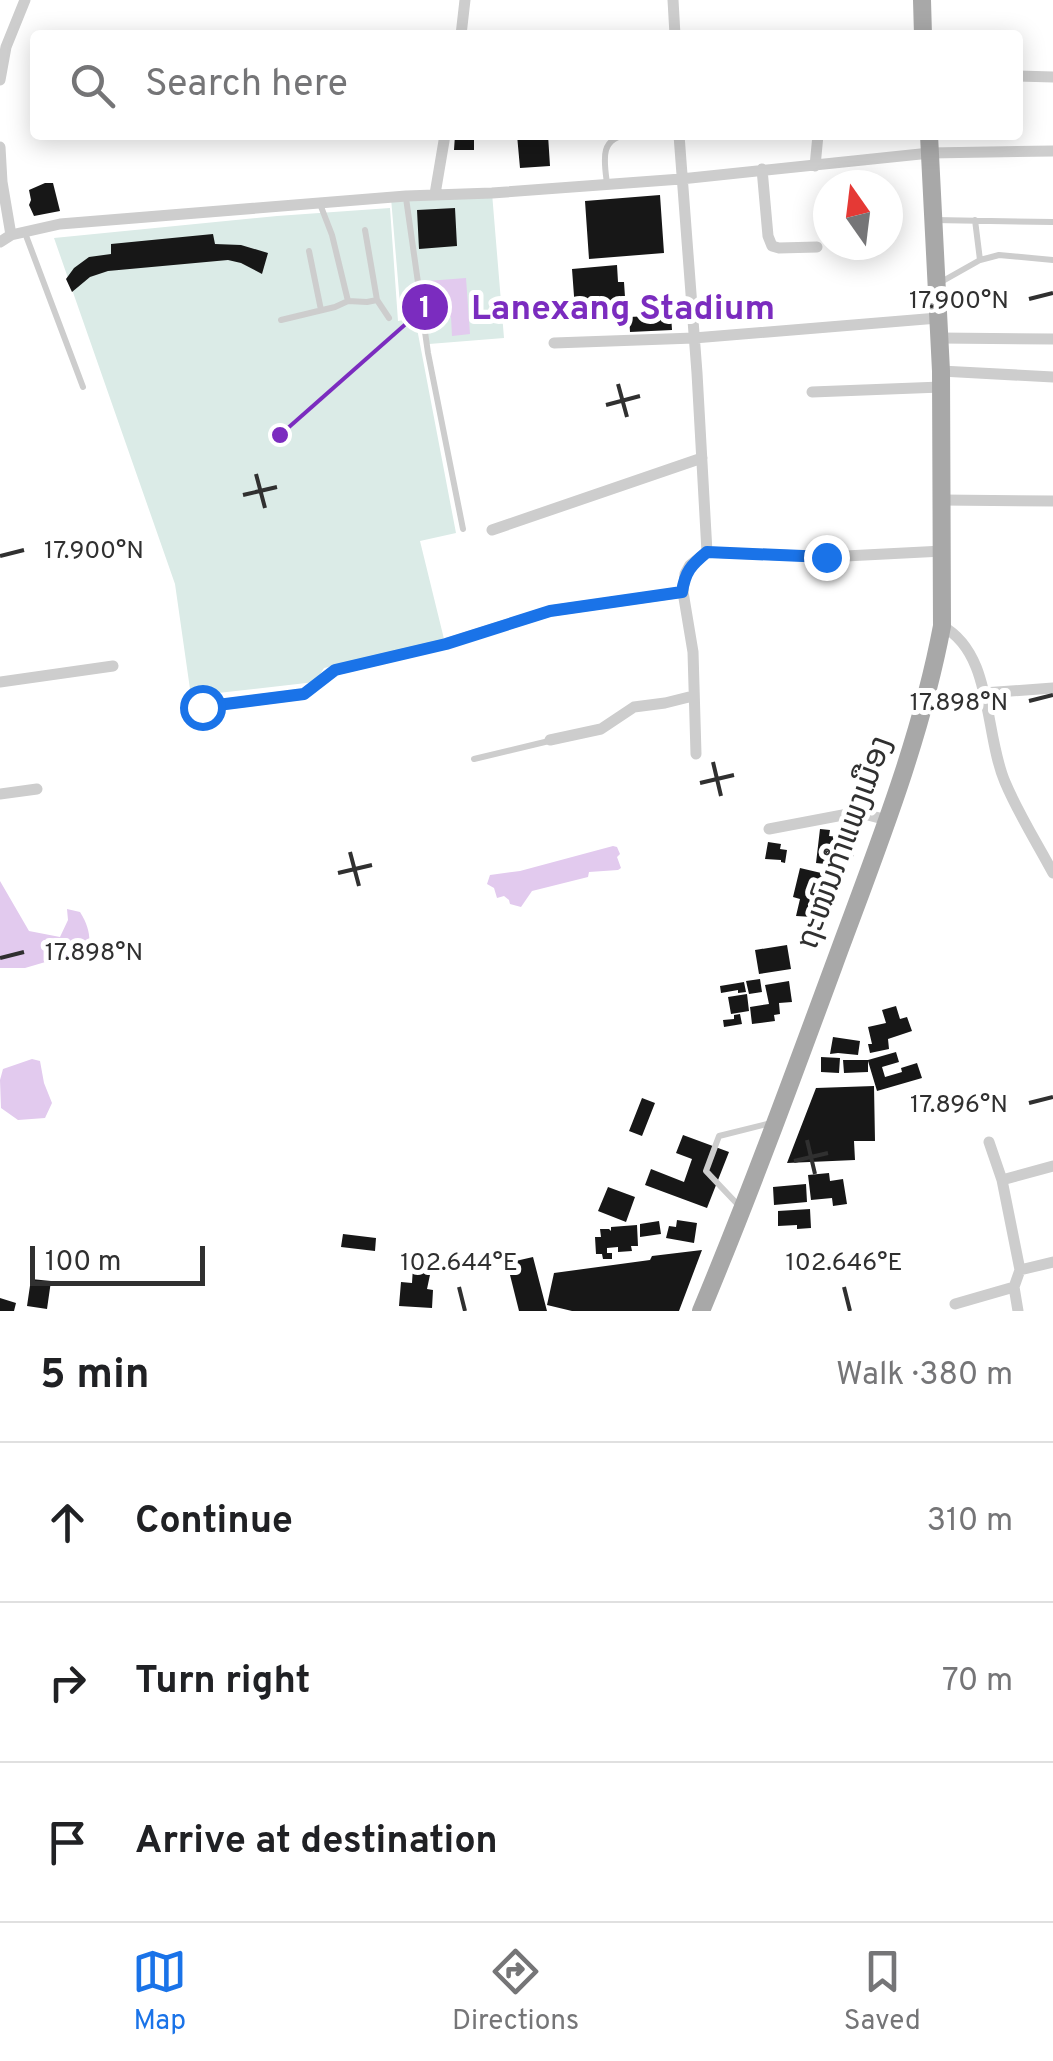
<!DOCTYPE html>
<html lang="en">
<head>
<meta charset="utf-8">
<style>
  body { margin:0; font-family:Overpass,"Noto Sans Lao",sans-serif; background:#f2f2f2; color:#202124 }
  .compass { position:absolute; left:813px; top:170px; width:90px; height:90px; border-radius:50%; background:#fff; box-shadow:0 5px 25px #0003; rotate:346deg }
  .scale { position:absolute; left:30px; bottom:25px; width:175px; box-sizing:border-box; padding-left:10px; border:5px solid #303030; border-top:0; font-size:28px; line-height:35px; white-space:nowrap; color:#303030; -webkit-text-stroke:8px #fff; paint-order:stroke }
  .stop { position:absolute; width:30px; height:30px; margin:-22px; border:8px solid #1a73e8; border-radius:50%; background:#fff }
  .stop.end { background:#1a73e8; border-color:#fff; box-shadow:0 2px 10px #0008 }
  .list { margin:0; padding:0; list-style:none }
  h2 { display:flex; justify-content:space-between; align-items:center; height:130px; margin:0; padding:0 40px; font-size:42px }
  h2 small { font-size:32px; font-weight:400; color:#757577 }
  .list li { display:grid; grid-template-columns:65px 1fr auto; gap:30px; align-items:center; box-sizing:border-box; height:160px; padding:0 40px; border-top:2px solid #e0e0e0 }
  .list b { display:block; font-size:38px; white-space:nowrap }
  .list em { font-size:32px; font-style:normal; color:#757577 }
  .icon { flex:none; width:55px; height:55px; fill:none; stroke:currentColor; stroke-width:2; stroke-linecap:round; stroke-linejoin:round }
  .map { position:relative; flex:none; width:1053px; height:1311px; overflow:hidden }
  .search { position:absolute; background:#fff; box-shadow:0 5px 25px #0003; left:30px; right:30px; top:30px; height:110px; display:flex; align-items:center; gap:25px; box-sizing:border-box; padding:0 35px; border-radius:10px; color:#757577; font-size:38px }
  .sheet { height:610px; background:#fff }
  nav { display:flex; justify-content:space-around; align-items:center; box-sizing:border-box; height:140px; border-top:2px solid #e0e0e0; background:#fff; font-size:28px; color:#757577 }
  nav a { display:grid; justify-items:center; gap:5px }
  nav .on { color:#1a73e8 }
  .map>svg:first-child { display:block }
  .green { fill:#dbebe7 }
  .water { fill:#e2caee }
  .building { fill:#171717 }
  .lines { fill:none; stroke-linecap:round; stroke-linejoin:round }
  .service { stroke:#cdcdcd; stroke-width:6 }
  .minor { stroke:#cdcdcd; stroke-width:11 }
  .primary { stroke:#a8a8a8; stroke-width:18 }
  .route { stroke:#1a73e8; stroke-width:12 }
  .ticks { fill:none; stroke:#303030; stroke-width:4 }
  .labels { text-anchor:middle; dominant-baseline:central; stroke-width:10; stroke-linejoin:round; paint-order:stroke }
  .street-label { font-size:32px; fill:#303030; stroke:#fff }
  .ticks-label { font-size:25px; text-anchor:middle; fill:#303030; stroke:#fff; stroke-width:10; stroke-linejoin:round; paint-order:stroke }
  .leader { fill:none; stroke:#7b2cbf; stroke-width:4 }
  .callout-dot { fill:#7b2cbf; stroke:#fff; stroke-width:4 }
  .mark-label { font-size:30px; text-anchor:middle; font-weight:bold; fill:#fff }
  .callout-label { font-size:35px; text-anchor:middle; font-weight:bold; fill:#7b2cbf; stroke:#fff; stroke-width:10; stroke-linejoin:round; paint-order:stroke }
</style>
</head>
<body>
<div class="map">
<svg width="1053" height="1311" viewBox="0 0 1053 1311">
  <rect width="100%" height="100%" fill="#fff"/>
  <path class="green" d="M492 193 504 338 429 344 426 315 401 316 391 198Z
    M390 208 398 321 415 318 456 533 420 541 444 639 324 668 315 682 191 696 175 584 54 238 277 216Z"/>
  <path class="water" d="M466 278 470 334 452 336 451 317 430 318 427 281Z
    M613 846 617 847 620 854 617 857 621 868 618 870 589 872 588 877 532 891 521 907 510 904 509 900 504 896 497 898 494 888 487 884 490 875 520 871Z
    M0 881 29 931 60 937 68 920 67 909 80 912C90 928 91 939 88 957L59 958 25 968H0Z
    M32 1059 40 1061 44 1083 52 1103 45 1118 18 1120 1 1108 0 1080 3 1069Z"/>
  <path class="building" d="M455 135H474V150H454Z
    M517 135H548L550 166 520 168Z
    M45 183H53L60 211 34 216 29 205 31 200 29 190Z
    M660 195 664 253 589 259 585 201Z
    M455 208 457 246 419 249 417 210Z
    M213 234 215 244 241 245 268 253 262 274 241 263 228 260 108 271 90 277 72 292 66 279 74 268 89 257 111 254V244Z
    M617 265 618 282H624L625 297H615L616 312 606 313 607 321 576 323 572 269Z
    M671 315 672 330 630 332 629 317Z
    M820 829 830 830 829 836 856 839 853 858 836 856 835 865 816 863Z
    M768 842 781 844 780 849 787 850 785 863 781 862V860L765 859Z
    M800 868 834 876 826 912 815 910 813 917 796 916 800 899 793 897Z
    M787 945 791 969 759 974 755 950Z
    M760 979 762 992 749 994 746 981Z
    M789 981 792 1002 779 1003 780 1014 774 1015 775 1021 752 1024 750 1007 769 1004 765 985Z
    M744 982 746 992 738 993V990L721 993 720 986Z
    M747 994 749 1011 731 1014 728 997Z
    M896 1006 900 1019 907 1017 912 1031 888 1039 889 1049 870 1053 868 1044H872L868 1027 886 1023 882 1010Z
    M740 1014 742 1024 724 1027 723 1020 734 1019V1015Z
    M833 1037 860 1041 858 1055 838 1053 830 1054Z
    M896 1052 899 1062 882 1067 885 1077 902 1072 901 1068 917 1063 922 1078 877 1091 868 1061V1072L844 1073 843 1060H868Z
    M821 1057 840 1058 839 1073 821 1072Z
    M874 1086 875 1141H854L855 1160 787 1163 816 1088Z
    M642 1098 655 1103 642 1136 629 1131Z
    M683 1135 729 1152 707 1208 645 1185 651 1169 684 1182 692 1159 676 1153Z
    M829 1173 830 1181 843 1179 847 1204 833 1206 832 1198 811 1200 808 1175Z
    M806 1184 807 1202 774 1205 773 1187Z
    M608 1187 635 1197 626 1222 598 1211Z
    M810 1209 811 1228 797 1229V1225L778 1226V1211Z
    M677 1220 697 1223 694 1243 666 1238 669 1226 676 1227Z
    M659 1221 661 1234 640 1237V1224Z
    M637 1225 638 1246H631L632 1251 618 1252V1247L607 1248V1253H612V1259H603L602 1254H596L595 1237H601L600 1229H609L611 1231V1227Z
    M343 1234 376 1238 375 1251 341 1247Z
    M702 1250 679 1311H572L547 1305 554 1273 650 1260 652 1256Z
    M403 1251 440 1253V1262H428V1270H431L427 1289 433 1290 432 1308 399 1306 401 1282 412 1283 413 1267 402 1266Z
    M533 1257 547 1311H519L507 1263Z
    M31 1279 51 1281 47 1309 27 1306Z
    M0 1298 16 1303 14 1311H0Z"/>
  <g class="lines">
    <path class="service" d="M607 183C604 161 599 137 629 135
      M406 198 428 353 463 529
      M320 204 332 235 348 301
      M934 220 1053 222
      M975 220 980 260
      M365 230 377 300 389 318
      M25 233 83 387
      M309 251 321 310
      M941 282 980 260 999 255 1053 260
      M281 320 335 307 348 301 367 302 377 300
      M474 759 549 741
      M741 1208 706 1171 719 1136 771 1123"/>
    <path class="minor" d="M673 0 675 35
      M461 35 465 0
      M1018 76 1053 77
      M0 80 6 47 25 0
      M679 135 697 373 707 552
      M0 147 2 182 11 235
      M815 166 818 135
      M762 169 768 236 772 246 779 248 817 247
      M435 194 445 135
      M0 242 11 235 60 224 406 196 492 193 681 179 930 153 1053 151
      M939 338 1053 339
      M554 343 694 338 938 318
      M941 371 1053 377
      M812 392 941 387
      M942 500 1053 501
      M492 530 702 458
      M942 626C993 653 984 733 1005 782 1018 813 1037 843 1053 873
      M0 682 113 666
      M983 693 1053 688
      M202 707 304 694 335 670 445 644 550 611 683 592
      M550 740 601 729 634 707 665 703 693 696
      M696 754 693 652 683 592 685 574 690 565 707 552 826 557 943 551
      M0 794 37 789
      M769 829 848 814H864L887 820
      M989 1142 1002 1180 1020 1270
      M1002 1180 1053 1166
      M955 1304 1014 1287
      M1018 1311 1014 1287 1020 1270 1053 1262"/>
    <path class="primary" d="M922 0 923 35
      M701 1311C751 1191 796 1068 841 946 880 841 921 737 942 626L941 371 929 135"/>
  </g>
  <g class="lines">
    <path class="route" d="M202 707 304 694 335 670 446 644 550 611 682 592C685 572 691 565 707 552L826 557"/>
  </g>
  <path class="ticks" d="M1029 299 1053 293M618 384 627 417M606 405 640 396M256 474 265 508M243 495 277 487M0 556 24 550M1029 701 1053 695M713 762 721 796M700 783 734 775M350 852 359 886M338 873 372 865M0 958 24 952M1029 1103 1053 1097M807 1140 815 1174M794 1161 828 1153M459 1287 465 1311M844 1287 850 1311"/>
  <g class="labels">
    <g class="street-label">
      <text transform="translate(846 843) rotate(-70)">ຖະໜົນກຳແພງເມືອງ</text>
    </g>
  </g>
  <g class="ticks-label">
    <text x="959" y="308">17.900°N</text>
    <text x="94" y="558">17.900°N</text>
    <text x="959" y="710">17.898°N</text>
    <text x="94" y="960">17.898°N</text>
    <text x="959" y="1112">17.896°N</text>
    <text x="459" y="1270">102.644°E</text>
    <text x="844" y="1270">102.646°E</text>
  </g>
  <path class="leader" d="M280 435L425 307"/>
  <g class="callout-dot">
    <circle cx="280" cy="435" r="10"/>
    <circle cx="425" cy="307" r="25"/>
  </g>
  <g class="mark-label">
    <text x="425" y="317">1</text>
  </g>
  <g class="callout-label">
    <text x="623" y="319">Lanexang Stadium</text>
  </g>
</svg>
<svg class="compass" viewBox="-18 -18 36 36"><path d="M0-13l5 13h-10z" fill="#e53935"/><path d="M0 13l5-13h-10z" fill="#757577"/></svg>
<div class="scale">100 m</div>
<div class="stop" style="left:202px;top:707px"></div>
<div class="stop end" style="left:826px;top:557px"></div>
<div class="search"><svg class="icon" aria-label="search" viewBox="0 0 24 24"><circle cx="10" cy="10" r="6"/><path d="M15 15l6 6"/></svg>Search here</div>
</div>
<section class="sheet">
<h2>5 min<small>Walk · 380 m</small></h2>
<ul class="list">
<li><svg class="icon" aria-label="ahead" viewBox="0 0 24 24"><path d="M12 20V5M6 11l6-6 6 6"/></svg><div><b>Continue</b></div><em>310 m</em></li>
<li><svg class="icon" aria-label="right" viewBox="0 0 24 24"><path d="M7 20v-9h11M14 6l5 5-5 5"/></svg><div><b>Turn right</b></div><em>70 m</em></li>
<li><svg class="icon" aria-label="arrive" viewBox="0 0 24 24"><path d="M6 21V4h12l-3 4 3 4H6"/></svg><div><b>Arrive at destination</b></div></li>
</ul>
</section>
<nav>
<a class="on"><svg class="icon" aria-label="map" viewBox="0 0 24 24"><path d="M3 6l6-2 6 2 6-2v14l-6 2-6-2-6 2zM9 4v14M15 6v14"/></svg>Map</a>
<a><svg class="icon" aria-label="directions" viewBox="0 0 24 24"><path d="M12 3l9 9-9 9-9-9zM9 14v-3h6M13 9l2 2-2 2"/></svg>Directions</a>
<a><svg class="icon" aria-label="saved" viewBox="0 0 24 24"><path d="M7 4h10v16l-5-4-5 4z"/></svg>Saved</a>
</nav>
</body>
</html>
